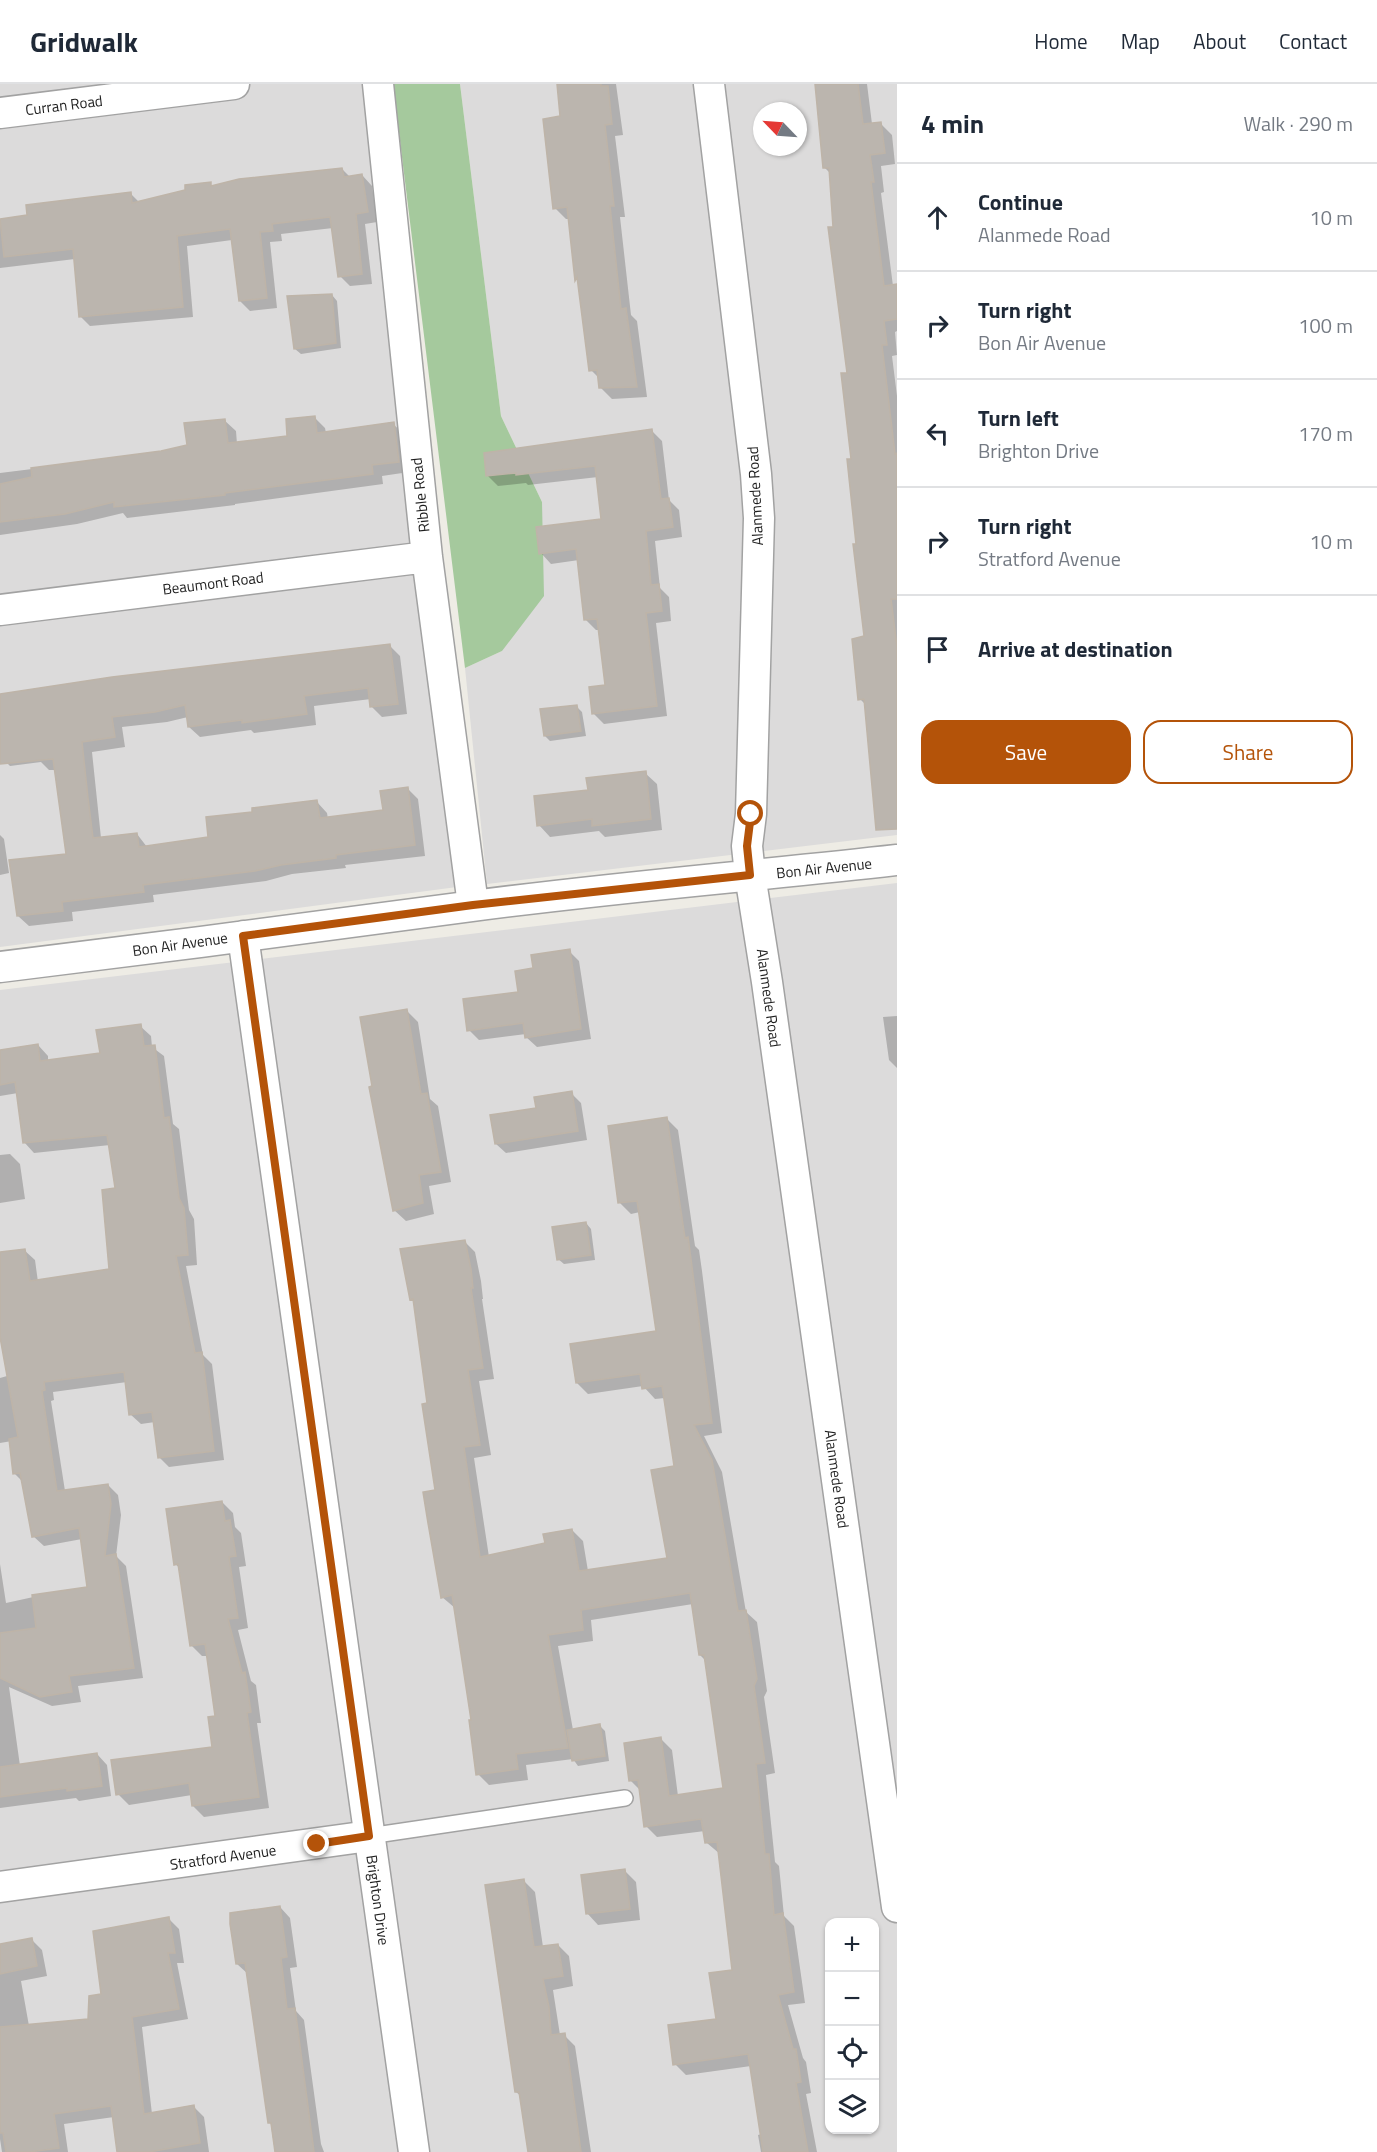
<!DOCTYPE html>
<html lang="en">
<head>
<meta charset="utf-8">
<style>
  body { margin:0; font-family:"Titillium Web",sans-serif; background:#f6f6f7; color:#1f2937 }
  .controls { position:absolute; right:18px; bottom:18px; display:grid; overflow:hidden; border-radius:12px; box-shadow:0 2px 4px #0004 }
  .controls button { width:54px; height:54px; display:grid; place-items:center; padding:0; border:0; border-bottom:2px solid #e0e1e3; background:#fff; color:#1f2937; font:30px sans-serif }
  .compass { position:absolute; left:753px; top:18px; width:54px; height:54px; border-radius:50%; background:#fff; box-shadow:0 2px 4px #0004; rotate:295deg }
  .stop { position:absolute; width:18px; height:18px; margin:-14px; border:4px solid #b45309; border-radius:50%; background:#fff }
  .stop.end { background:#b45309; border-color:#fff; box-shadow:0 2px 6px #0008 }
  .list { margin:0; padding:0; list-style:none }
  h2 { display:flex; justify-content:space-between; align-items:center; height:78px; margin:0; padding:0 24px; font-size:26px }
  h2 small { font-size:20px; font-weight:400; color:#747a83 }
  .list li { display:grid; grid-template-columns:39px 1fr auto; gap:18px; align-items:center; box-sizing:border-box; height:108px; padding:0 24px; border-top:2px solid #e0e1e3 }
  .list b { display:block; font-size:22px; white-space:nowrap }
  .list p { margin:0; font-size:20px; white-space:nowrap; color:#747a83 }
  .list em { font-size:20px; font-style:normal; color:#747a83 }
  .actions { display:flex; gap:12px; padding:18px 24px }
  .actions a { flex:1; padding:14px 0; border:2px solid #b45309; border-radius:18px; text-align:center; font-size:21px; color:#b45309 }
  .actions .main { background:#b45309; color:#fff }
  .icon { flex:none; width:33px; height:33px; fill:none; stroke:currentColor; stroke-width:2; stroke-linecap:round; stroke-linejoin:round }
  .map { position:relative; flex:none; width:897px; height:2068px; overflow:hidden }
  header { display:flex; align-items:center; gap:36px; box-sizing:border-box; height:84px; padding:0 30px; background:#fff; border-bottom:2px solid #e0e1e3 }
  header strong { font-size:28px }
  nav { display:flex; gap:33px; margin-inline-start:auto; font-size:21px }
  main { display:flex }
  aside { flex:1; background:#fff }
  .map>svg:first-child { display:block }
  .residential { fill:#dcdbdb; fill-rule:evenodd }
  .forest { fill:#a5c99d }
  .shadow { fill:#0003 }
  .building { fill:#bbb5ae; stroke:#beb4a8; stroke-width:1.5 }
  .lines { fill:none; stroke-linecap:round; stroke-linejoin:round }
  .lane-casing { stroke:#a2a2a2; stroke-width:18 }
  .street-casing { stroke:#a2a2a2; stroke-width:33 }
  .lane { stroke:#fff; stroke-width:15 }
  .street { stroke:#fff; stroke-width:30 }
  .route { stroke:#b45309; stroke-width:8 }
  .labels { text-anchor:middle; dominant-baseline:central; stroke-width:6; stroke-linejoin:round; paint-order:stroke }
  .street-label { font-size:15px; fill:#1e1e1e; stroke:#fff }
</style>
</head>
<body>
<header>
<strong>Gridwalk</strong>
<nav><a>Home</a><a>Map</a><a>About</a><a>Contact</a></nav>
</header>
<main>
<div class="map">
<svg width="897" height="2068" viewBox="0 0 897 2068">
  <rect width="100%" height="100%" fill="#eeece5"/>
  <path class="residential" d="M0 0H366L457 803 0 863Z
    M460 0H897V751L487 800 465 584 502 567 542 418 501 332ZM762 27H798V63H762Z
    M897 799V2068H0V1812L305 1753 0 1788V906ZM830 1838H874V2046H830Z"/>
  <path class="forest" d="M393 0H460L501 332 542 418 544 512 502 567 465 584Z"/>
  <path class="shadow" d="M558 0H616L623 51 615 52 625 133H620L631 231 637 237 647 313 612 315 601 304 600 295 591 286 579 199 577 197 570 135H566L555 124 562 34Z
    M816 0H867L872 40 880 39 892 51 895 80 881 82 884 108 881 109 893 202H897V247L895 248 897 271 892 272 897 312V398L849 290 831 90 824 83Z
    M342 85 350 93 362 91 372 102 377 138 365 140 372 200 350 202 340 192 333 144 281 150 282 157 270 158 277 224 250 227 240 217 232 156 187 162 193 233 90 242 80 232 75 175 0 184V136L29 133 131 110 140 119 210 100 214 103Z
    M332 211 337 217 341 264 301 270 295 265Z
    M314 333 325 344 326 349 393 340 405 351 409 388 382 392 383 400 235 420V421L127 434 123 429 77 440 0 451V389L161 369 188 362 224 336 236 347 237 360 289 353Z
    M651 346 662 357 669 416 679 426 682 453 655 457 660 504 669 513 671 537 656 539 667 632 604 640 593 629 606 603 600 546H596L585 535 579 476 551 480 541 469 603 437 598 393 528 401 526 399 498 402 488 392Z
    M897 437V719L867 622 860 615 866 553Z
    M390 562 400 572 407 630 382 633 371 622V615L314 622 316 641 254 649 251 646 200 653 189 643 188 633 167 638 122 643 125 663 92 668 101 754 137 750 147 763 210 754 254 729 317 718 327 729 328 735 384 727 408 705 418 715 425 772 345 781 346 784 292 790 266 797 153 811 154 818 72 828 73 837 29 842 18 832 68 771 56 686H49L41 678 10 682 0 672V611Z
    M577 623 582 628 586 652 550 657 545 652Z
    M645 689 657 700 662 746 605 753 599 747 550 753 539 741 589 707Z
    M0 751 4 755 9 789 0 791Z
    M569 867 579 877 591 955 537 963 526 953V950L479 956 469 946 520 909 534 885Z
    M407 927 418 938 430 1015 438 1022 451 1098 429 1102 434 1130 406 1137 394 1126Z
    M897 932V984L889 976 883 933Z
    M140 942 151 952 152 963 164 972 173 1040 179 1045 189 1126 194 1135 197 1181 186 1182 203 1271 212 1280 224 1376 169 1383 159 1373 155 1338 141 1340 130 1330 127 1298 53 1308 54 1316 51 1317 65 1407 108 1401 118 1411 121 1431 116 1472 126 1482 143 1594 78 1602 81 1618 52 1622 9 1603 20 1682 97 1670 107 1681 111 1712 79 1717 76 1714 0 1724V1480L6 1519 38 1512 89 1504 82 1455 44 1462 33 1452 23 1398 14 1389 12 1357 0 1359V1294L7 1292 0 1242V1169L24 1166 35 1176 38 1198 110 1186 116 1106 110 1061 34 1069 24 1058 18 1009 0 1012V967L38 961 48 972V977L102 970Z
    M571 1009 581 1019 587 1056 506 1069 496 1060 537 1025Z
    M667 1035 678 1046 695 1162 699 1166 702 1187 722 1349 704 1352 722 1388 746 1528 757 1538 767 1607 764 1613 775 1689 766 1691 775 1778 779 1782 784 1832 794 1842 805 1919 788 1921 803 1974 806 1978 811 2009 806 2010 817 2068H761L758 2051 762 2050 751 1982 686 1991 675 1980 718 1936 734 1888 720 1770 707 1759 705 1747 657 1753 646 1742 641 1707 630 1696 661 1655 672 1666 678 1712 725 1706 707 1578 700 1571 693 1520 591 1536 593 1557 558 1562 573 1646 600 1642 605 1647 609 1677 578 1682 573 1675 526 1681 528 1696 489 1701 478 1690 473 1637 455 1524 442 1513 437 1408 429 1320 415 1219 411 1215 464 1157 475 1168 481 1197 483 1215H482L494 1295 479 1297 491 1371 474 1374 489 1473 547 1460 572 1446 583 1457 588 1487 669 1475 675 1383 665 1314 655 1315 643 1302 588 1310 577 1299 658 1249 640 1128 631 1130 620 1119Z
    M10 1070 20 1080 25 1115 0 1119V1071Z
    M586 1139 591 1145 595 1176 564 1180 558 1175Z
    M222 1418 233 1429 235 1443 241 1449 246 1482 239 1483 248 1544 238 1546 251 1597 256 1601 261 1639H257L269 1724 204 1733 193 1722 192 1711 129 1721 118 1710 214 1664 216 1633 208 1572H202L191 1561 181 1485 175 1480Z
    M625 1787 636 1798 640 1836 598 1841 587 1829Z
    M524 1797 535 1808 543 1863 558 1861 569 1872 573 1902 553 1906 560 1951H564L575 1962 591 2068H530L522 2013 516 2008Z
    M280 1823 290 1834 297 1883 290 1884 296 1927 304 1936 321 2060 324 2068H275L248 1890 237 1880Z
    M169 1835 179 1845 184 1879H177L188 1935 142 1943 152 2030 194 2023 204 2033 209 2068H119L114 2033 64 2040 68 2068H2L0 2055V1861L31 1855 42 1866 47 1892 21 1897 29 1942 90 1936 103 1912Z"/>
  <path class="building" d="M557 0H601V2H608L612 40 605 41 614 122H610L621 225 626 224 637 303 599 304 597 286 589 287 577 193 575 197 567 123 553 125 543 35 560 32Z
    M815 0H858L863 40 881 38 885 69 870 71 874 98H871L884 202 897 200V235L884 237 887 261H882L895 370 897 369V515H891L897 563V745L876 746 864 615 858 616 852 555 864 552 853 460H856L847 375H851L841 289H847L828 143H833L829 84H823Z
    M342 84 344 93 362 90 368 128 356 130 362 190 338 193 330 133 272 140 273 147 260 148 267 214 239 217 230 145 177 152 183 223 79 233 73 165 4 173 0 135 27 131 26 121 131 108 132 119 185 106V101L211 98V102L239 95Z
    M332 210 336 259 294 265 287 212Z
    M315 332 317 349 394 338 399 378 372 381 373 390 225 409V411L114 423V418L65 430 0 438V400L32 393 31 384 161 367 187 361 184 339 225 335 228 359 287 352 286 335Z
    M652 345 661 415 669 414 673 443 646 447 651 501 659 500 662 527 646 529 657 622 592 630 589 603 605 601 597 535 584 536 576 465 539 470 536 443 601 435 595 382 516 391V389L486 392 484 369Z
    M390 560 398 620 370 623 368 604 304 612 307 630 242 639V636L188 643 185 621 155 628 112 633 115 653 82 658 88 714 93 754 137 749 139 763 208 753 206 733 252 728V724L317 716 320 734 383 726 380 707 408 703 415 761 336 771V774L281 781 255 787 143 801 144 808 62 818 63 827 17 832 9 776 66 770 53 675 0 680V610L112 593Z
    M577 621 581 647 544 652 540 625Z
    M646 687 651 735 592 742V735L537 742 534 712 588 706 586 694Z
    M570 865 581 945 525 954 523 939 467 947 463 915 518 908 515 887 533 884 531 871Z
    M407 925 421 1010 427 1009 441 1088 419 1091 423 1119 393 1127 369 1003 372 1002 360 933Z
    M141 940 144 962 155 961 164 1034 169 1033 179 1114 184 1124 188 1171 176 1172 195 1269 202 1268 214 1367 158 1374 152 1328 129 1331 124 1288 44 1298 45 1306 42 1307 57 1407 108 1400 111 1420 105 1472 116 1470 134 1584 69 1592 72 1608 40 1613 0 1594V1549L36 1544 32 1511 87 1503 79 1444 32 1453 20 1389 13 1390 9 1355 18 1353 0 1253V1168L25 1165 30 1197 109 1185 102 1106 115 1104 107 1051 23 1059 15 998 0 1001V966L38 960 40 977 100 969 96 946Z
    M572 1007 578 1047 495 1060 490 1031 536 1024 534 1013Z
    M667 1033 685 1154 688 1153 691 1175 712 1339 694 1341 712 1376 738 1527 746 1526 757 1595 754 1602 765 1679 756 1680 765 1770H769L774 1831 783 1829 794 1908 778 1911 793 1965H796L801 1998 796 1999 808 2068H763L748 1970 673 1981 668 1941 716 1935 709 1889 732 1886 717 1758 705 1759 701 1735 644 1743 638 1696 629 1697 624 1659 661 1653 669 1712 723 1704 704 1571H699L690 1509 581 1526 583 1546 548 1551 568 1664 516 1670 518 1685 476 1691 469 1636H471L452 1511 441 1514 428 1439 423 1408 435 1406 422 1320 427 1319 413 1215 410 1216 400 1165 465 1156 471 1185 473 1204H471L483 1284 468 1286 480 1361 464 1363 480 1473 545 1459 543 1450 572 1445 579 1487 667 1474 651 1386 674 1382 662 1302 642 1305 640 1290 576 1299 570 1260 656 1247 637 1117 618 1119 608 1042Z
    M586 1138 591 1171 557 1176 552 1143Z
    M222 1417 225 1437 230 1436 236 1472 229 1473 238 1534 228 1535 242 1589 245 1588 251 1628 247 1629 259 1713 192 1722 189 1699 116 1711 111 1676 212 1663 208 1633 215 1632 205 1560 190 1562 178 1480 174 1481 166 1425Z
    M600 1640 605 1672 572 1677 567 1646Z
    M97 1669 102 1702 67 1707V1704L0 1713V1683Z
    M625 1785 630 1825 586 1830 581 1791Z
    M524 1795 534 1863 558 1860 563 1892 543 1895 549 1923 551 1951 565 1949 581 2068H528L519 2008H515L485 1801Z
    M280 1822 287 1873 281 1874 287 1925 295 1924 314 2068H275L271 2039H268L245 1879 236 1880 230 1840V1829Z
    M169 1833 175 1869H168L179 1925 132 1933 144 2030 194 2021 200 2059 149 2068H117L111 2022 54 2030 59 2064 29 2068H6L3 2049H0V1943L88 1935 89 1912 101 1910 93 1847Z
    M32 1854 37 1882 0 1890V1860Z"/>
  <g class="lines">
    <g class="lane-casing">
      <path id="lane" d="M369 1752 625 1714"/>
    </g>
    <g class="street-casing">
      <path id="street" d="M378 0 427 473 473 821
        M709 0 756 390 759 434 751 730 747 762 750 791 767 898 897 1823
        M0 29 234 0
        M0 526 427 473
        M243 852 414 2068
        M0 883C158 864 315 843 473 822 614 803 756 792 897 776
        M0 1803 369 1752"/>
    </g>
    <use href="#lane" class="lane"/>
    <use href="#street" class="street"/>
  </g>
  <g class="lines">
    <path class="route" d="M317 1760 369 1752 243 852 473 821 750 791 747 762 751 730"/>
  </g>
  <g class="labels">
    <g class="street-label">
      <text transform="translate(64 21) rotate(-7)">Curran Road</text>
      <text transform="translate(420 411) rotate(-96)">Ribble Road</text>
      <text transform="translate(755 412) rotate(-93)">Alanmede Road</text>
      <text transform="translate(213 499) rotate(-7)">Beaumont Road</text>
      <text transform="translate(824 784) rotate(-6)">Bon Air Avenue</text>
      <text transform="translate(180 860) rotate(-8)">Bon Air Avenue</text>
      <text transform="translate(769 914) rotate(82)">Alanmede Road</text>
      <text transform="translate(837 1395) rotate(82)">Alanmede Road</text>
      <text transform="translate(223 1773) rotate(-8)">Stratford Avenue</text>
      <text transform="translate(378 1816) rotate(82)">Brighton Drive</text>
    </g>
  </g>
</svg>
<div class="controls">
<button>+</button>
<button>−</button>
<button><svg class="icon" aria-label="locate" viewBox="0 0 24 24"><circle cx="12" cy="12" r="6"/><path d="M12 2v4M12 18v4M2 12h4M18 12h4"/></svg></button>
<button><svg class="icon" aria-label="layers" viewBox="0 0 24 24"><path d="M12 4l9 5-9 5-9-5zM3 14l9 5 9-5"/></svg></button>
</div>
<svg class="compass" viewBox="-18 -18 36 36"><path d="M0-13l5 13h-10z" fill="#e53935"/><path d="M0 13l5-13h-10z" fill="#747a83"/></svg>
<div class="stop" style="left:751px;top:730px"></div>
<div class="stop end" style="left:317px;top:1760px"></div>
</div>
<aside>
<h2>4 min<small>Walk · 290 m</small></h2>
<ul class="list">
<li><svg class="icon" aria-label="ahead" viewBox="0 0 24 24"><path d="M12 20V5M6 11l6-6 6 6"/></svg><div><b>Continue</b><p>Alanmede Road</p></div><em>10 m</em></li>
<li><svg class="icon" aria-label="right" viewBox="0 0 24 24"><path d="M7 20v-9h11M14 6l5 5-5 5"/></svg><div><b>Turn right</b><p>Bon Air Avenue</p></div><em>100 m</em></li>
<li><svg class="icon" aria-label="left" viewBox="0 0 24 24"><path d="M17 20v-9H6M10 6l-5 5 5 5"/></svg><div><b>Turn left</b><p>Brighton Drive</p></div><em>170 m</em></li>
<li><svg class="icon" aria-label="right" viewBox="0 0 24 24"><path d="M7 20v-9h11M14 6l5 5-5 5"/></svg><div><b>Turn right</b><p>Stratford Avenue</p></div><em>10 m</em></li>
<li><svg class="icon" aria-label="arrive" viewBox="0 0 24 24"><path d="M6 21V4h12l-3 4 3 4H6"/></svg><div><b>Arrive at destination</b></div></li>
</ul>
<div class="actions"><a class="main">Save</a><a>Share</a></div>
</aside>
</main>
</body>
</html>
